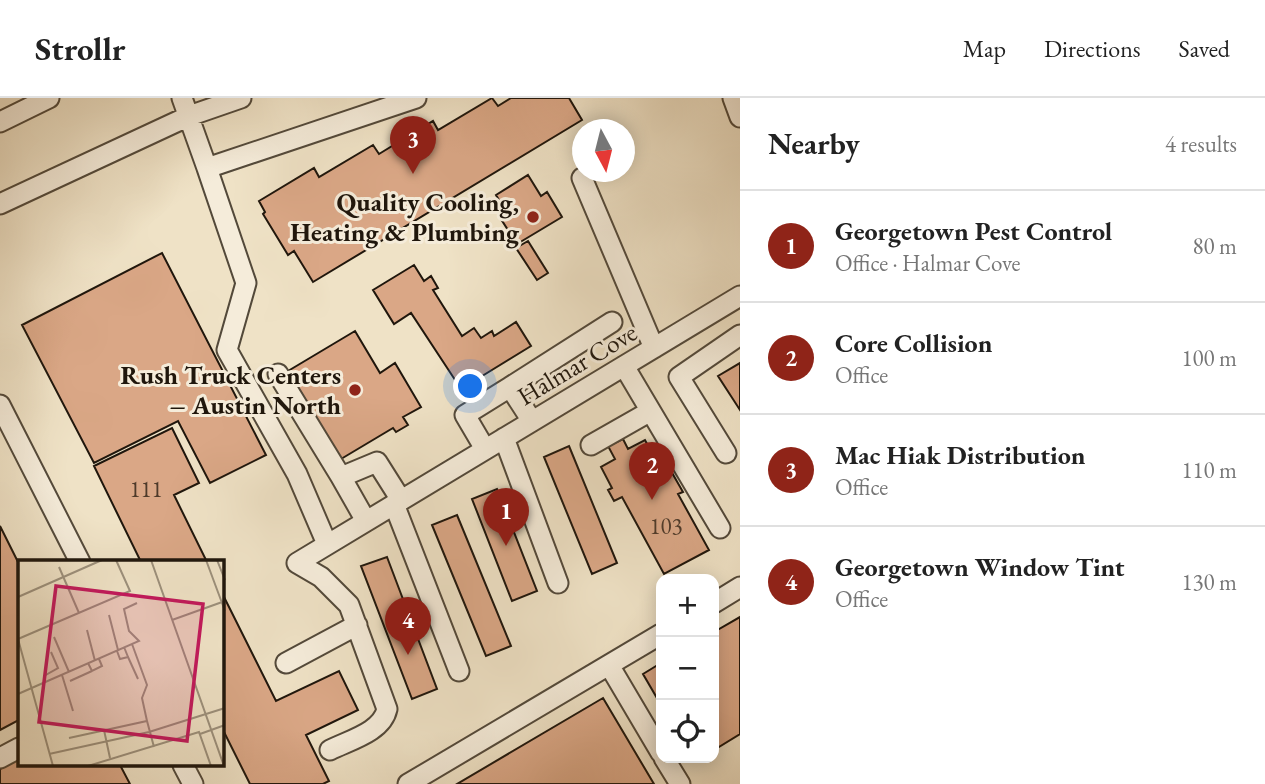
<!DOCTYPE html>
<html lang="en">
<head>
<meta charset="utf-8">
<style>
  body { margin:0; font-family:"EB Garamond",serif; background:#f6f6f6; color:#222 }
  .controls { position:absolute; right:21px; bottom:21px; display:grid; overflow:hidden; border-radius:14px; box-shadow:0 4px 18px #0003 }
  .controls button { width:63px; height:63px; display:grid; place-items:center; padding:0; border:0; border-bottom:2px solid #e0e0e0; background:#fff; color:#222; font:35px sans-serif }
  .compass { position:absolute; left:572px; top:21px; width:63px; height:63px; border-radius:50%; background:#fff; box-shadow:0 4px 18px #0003; rotate:173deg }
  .you { position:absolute; left:471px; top:289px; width:24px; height:24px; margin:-18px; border:5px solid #fff; border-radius:50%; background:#1a73e8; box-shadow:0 0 0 10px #1a73e833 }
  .badge { display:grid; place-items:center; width:46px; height:46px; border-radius:50%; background:#8f2418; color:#fff; font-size:23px; font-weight:700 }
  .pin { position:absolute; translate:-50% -58px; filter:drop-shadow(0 2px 4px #0008) }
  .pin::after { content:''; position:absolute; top:37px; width:24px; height:21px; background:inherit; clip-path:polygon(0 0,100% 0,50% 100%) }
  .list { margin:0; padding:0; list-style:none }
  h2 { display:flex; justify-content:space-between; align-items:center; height:91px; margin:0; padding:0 28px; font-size:30px }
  h2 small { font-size:23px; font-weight:400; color:#767676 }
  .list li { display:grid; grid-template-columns:46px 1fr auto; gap:21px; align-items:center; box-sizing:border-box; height:112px; padding:0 28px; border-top:2px solid #e0e0e0 }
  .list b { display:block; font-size:26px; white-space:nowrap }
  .list p { margin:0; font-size:23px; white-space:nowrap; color:#767676 }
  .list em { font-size:23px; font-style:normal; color:#767676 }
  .icon { flex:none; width:38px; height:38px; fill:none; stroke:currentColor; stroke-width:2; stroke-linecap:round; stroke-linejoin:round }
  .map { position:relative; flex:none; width:740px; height:686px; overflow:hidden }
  header { display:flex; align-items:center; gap:42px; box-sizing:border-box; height:98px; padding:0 35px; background:#fff; border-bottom:2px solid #e0e0e0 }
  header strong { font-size:33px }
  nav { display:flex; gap:38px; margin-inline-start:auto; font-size:24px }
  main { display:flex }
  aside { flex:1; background:#fff }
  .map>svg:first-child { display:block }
  .building { fill:#daa786; stroke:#1f160c; stroke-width:2 }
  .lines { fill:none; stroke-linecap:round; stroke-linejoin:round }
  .minor-casing { stroke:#53493a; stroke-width:23 }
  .minor { stroke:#f5ecda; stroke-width:19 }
  .poi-dot { fill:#8f2418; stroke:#f5ecda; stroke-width:2.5 }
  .labels { text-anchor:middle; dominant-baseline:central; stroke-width:6; stroke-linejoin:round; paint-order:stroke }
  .number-label { font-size:23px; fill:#4e3a2a }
  .poi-label { font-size:26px; font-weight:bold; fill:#1f160c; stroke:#f5ecda; text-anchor:end }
  .street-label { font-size:26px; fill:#1f160c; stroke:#f5ecda }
  .inset-road { fill:none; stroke:#9c907c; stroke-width:2 }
  .view { fill:#c2185b; fill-opacity:0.15; stroke:#c2185b; stroke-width:3.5 }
  .inset-edge { fill:none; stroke:#1f160c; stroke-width:3.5 }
</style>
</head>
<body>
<header>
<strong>Strollr</strong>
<nav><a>Map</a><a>Directions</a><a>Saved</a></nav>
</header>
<main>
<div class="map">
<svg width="740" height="686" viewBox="0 0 740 686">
  <rect width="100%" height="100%" fill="#efe2c6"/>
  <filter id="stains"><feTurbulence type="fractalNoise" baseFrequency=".00286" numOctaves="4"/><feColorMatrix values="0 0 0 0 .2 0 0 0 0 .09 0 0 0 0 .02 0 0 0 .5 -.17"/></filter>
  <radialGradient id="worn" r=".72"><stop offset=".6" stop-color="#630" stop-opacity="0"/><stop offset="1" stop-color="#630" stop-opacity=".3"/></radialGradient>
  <path class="building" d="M492 0 498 8 511 0H569L582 22 313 184 294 153 288 157 263 116 265 114 259 103 314 70 319 79 373 47 379 56 433 23 438 32Z
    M528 77 541 98 547 94 562 119 517 146 499 118 506 114 496 97Z
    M528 143 548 175 537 182 516 150Z
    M162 155 266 357 210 385 178 323 94 365 22 227Z
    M414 167 424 183 431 178 438 190 433 192 462 238 474 230 481 240 492 233 494 238 516 224 531 248 461 291 411 215 394 226 373 192Z
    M355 233 380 275 395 265 421 309 403 319 408 327 396 334 393 330 341 361 288 273Z
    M740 265V312L718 278Z
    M172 330 199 385 174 397 207 464H141L94 368Z
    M623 341 628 351 645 342 660 370 667 366 683 394 678 396 709 452 664 476 622 399 614 403 608 392 612 390 601 369 615 361 608 348Z
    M569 348 617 465 592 476 544 359Z
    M497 391 537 493 512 503 472 401Z
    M457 417 511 548 486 558 432 427Z
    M0 428 19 466V622L0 632Z
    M387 459 437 591 412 601 361 468Z
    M222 495 276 603 339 573 358 612 306 637 329 683 323 686H250L222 630Z
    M740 519V636L714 652V534Z
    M661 565V607L643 576Z
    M603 600 654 686H457Z
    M19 661V667H120L130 686H0V671Z"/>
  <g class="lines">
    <g class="minor-casing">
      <path id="minor" d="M182 0 207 70 416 0
        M733 0 740 19
        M0 24 49 0
        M207 70 246 185 227 252 297 376 327 446
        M582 80 654 250
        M0 106 189 18 241 0
        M624 268 720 430
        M278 276 341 379
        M510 289 612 224
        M0 307 80 464
        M504 340 558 485
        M591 347 649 314
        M485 351 465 317 510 289 532 323
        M726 355 679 279 740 237
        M394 406 459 573
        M366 423 341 379 377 364 401 402
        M714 505 740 489
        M286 565 357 527
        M609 567 661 655
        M330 652C350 642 382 634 387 611L349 507 321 479 297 465 740 198
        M0 660 19 650
        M664 660 680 686
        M183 667 193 686
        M408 686 661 536"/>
    </g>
    <use href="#minor" class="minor"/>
  </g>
  <g class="poi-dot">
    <circle cx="533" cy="119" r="7"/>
    <circle cx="355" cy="292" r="7"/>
  </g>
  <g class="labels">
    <g class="number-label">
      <text x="146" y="391">111</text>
      <text x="666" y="428">103</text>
    </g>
    <g class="poi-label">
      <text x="519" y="104">Quality Cooling,<tspan x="519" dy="30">Heating &amp; Plumbing</tspan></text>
      <text x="341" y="277">Rush Truck Centers<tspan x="341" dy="30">– Austin North</tspan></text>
    </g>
    <g class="street-label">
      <text transform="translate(577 266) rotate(-31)">Halmar Cove</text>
    </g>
  </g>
  <g transform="translate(18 462)">
    <rect width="206" height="206" fill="#efe2c6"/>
    <path class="inset-road" d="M133 0 206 206M188 0 207 51M199 0 207 20M41 7 61 53M0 37 84 0M91 55 100 90M154 60 207 41M69 70 77 101M36 77 51 112M0 79 112 31 98 0M0 79 35 206M114 84 129 125 124 138 129 161M99 91 102 99 110 97 106 87M110 97 120 119M70 103 74 111 84 106 81 99M44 115 55 151M52 121 74 111M27 123 26 116 40 108 33 92M0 134 121 81 111 71 106 49 119 43M86 170 92 198M182 174 207 165M51 178 129 161 136 187M31 194 131 172 207 148M70 206 181 172 193 206"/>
    <path class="view" d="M38 26 185 44 169 181 21 162Z"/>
    <rect width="206" height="206" class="inset-edge"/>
  </g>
  <rect width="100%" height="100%" filter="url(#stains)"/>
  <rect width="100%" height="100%" fill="url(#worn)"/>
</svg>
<div class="controls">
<button>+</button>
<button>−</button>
<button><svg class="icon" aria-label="locate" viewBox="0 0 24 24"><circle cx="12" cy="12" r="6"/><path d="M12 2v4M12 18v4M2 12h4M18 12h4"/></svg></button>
</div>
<svg class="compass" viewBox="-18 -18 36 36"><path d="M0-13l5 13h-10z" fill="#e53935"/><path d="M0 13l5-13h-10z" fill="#767676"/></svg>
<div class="you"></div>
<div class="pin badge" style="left:506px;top:448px">1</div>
<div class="pin badge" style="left:652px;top:402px">2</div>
<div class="pin badge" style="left:413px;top:76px">3</div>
<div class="pin badge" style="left:408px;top:557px">4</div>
</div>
<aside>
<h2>Nearby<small>4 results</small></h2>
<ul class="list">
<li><span class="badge">1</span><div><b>Georgetown Pest Control</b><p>Office · Halmar Cove</p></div><em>80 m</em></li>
<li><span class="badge">2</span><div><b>Core Collision</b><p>Office</p></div><em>100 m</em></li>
<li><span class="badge">3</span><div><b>Mac Hiak Distribution</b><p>Office</p></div><em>110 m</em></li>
<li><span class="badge">4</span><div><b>Georgetown Window Tint</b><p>Office</p></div><em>130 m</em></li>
</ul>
</aside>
</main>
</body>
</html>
